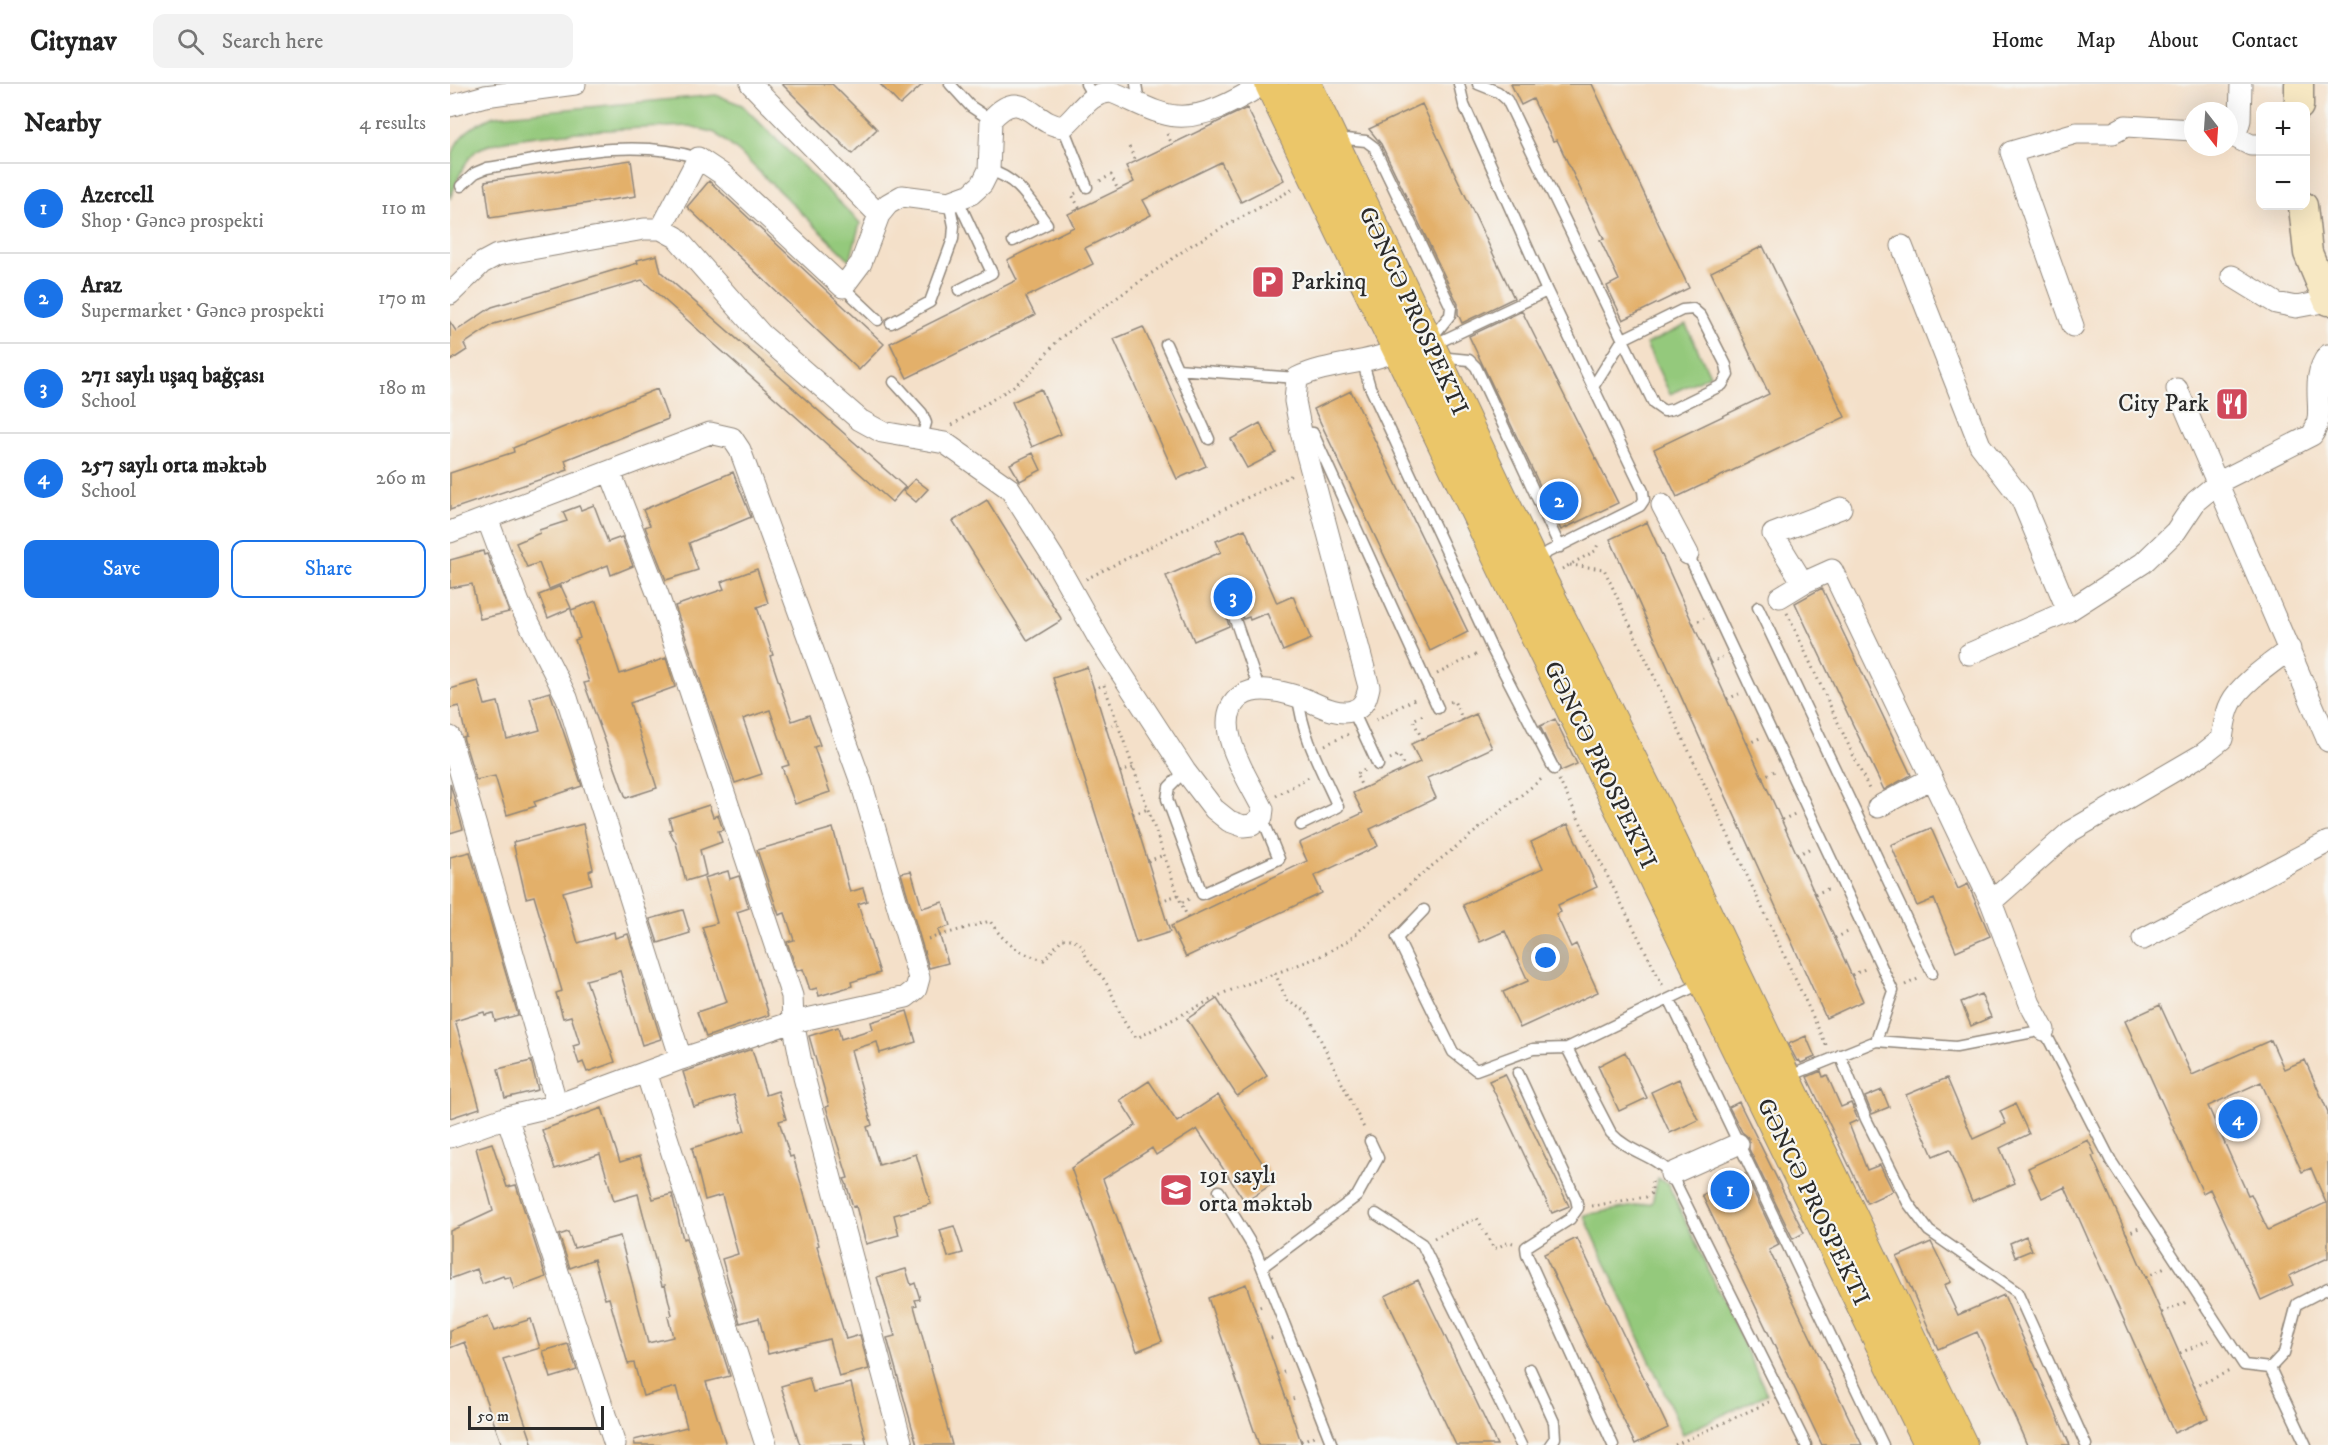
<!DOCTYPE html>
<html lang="en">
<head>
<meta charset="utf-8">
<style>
  body { margin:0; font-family:"IM FELL DW Pica",serif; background:#f2f2f2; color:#222 }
  .controls { position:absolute; right:18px; top:18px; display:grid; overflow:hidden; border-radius:12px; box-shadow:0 6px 24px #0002 }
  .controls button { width:54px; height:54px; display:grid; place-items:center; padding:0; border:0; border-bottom:2px solid #e0e0e0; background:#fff; color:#222; font:30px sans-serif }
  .compass { position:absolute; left:1734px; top:18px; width:54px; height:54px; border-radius:50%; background:#fff; box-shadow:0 6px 24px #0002; rotate:163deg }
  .scale { position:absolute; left:18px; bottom:15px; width:136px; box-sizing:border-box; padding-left:6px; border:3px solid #2b2b2b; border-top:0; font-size:16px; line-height:21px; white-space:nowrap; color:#2b2b2b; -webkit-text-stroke:4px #f6f6f2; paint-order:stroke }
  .you { position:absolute; left:1096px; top:874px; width:21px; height:21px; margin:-15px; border:4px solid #fff; border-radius:50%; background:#1a73e8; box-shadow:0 0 0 9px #1a73e833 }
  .badge { display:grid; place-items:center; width:39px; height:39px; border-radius:50%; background:#1a73e8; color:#fff; font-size:20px; font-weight:700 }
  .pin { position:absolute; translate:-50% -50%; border:3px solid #fff; box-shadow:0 2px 6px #0006 }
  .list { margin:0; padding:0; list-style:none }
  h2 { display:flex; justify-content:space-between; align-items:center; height:78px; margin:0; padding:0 24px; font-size:26px }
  h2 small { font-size:20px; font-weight:400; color:#767676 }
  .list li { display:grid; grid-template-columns:39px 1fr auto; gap:18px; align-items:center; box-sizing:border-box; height:90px; padding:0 24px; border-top:2px solid #e0e0e0 }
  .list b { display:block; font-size:22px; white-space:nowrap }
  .list p { margin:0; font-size:20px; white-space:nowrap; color:#767676 }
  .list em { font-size:20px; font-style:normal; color:#767676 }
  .actions { display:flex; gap:12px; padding:18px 24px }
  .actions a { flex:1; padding:14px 0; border:2px solid #1a73e8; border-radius:12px; text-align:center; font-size:21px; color:#1a73e8 }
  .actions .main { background:#1a73e8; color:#fff }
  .icon { flex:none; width:33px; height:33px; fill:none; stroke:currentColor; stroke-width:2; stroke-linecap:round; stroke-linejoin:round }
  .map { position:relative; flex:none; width:1878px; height:1361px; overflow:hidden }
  header { display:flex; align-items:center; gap:36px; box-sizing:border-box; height:84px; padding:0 30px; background:#fff; border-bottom:2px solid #e0e0e0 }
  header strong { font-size:28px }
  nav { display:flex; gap:33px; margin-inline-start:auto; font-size:21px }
  .search { width:420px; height:54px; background:#f2f2f2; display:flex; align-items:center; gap:15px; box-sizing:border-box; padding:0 21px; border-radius:12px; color:#767676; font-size:22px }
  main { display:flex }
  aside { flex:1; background:#fff }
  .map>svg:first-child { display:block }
  .green { fill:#94c97b; stroke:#607a53; stroke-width:1.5 }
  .building { fill:#e3b06a; fill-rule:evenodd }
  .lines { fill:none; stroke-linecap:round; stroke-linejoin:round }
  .lane-casing { stroke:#90867a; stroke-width:13 }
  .street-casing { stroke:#90867a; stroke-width:23 }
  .secondary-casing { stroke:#90867a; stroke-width:31 }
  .primary-casing { stroke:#90867a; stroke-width:34 }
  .path { stroke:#90867a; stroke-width:3; stroke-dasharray:1.5 4.5; stroke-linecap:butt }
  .lane { stroke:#fff; stroke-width:10 }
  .street { stroke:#fff; stroke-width:21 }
  .secondary { stroke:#f7e8c3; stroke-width:28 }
  .primary { stroke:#ebc669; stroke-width:32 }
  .labels { text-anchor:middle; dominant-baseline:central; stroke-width:4.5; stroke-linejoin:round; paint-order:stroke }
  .poi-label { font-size:24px; fill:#2b2b2b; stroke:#f6f6f2; text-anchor:start }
  .street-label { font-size:24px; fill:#2b2b2b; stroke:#f6f6f2 }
</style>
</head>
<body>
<header>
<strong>Citynav</strong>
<div class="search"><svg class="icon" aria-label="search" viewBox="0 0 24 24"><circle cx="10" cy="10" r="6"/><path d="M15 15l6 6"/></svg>Search here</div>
<nav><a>Home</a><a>Map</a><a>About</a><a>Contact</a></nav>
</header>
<main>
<aside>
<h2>Nearby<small>4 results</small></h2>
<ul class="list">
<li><span class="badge">1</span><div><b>Azercell</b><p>Shop · Gəncə prospekti</p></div><em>110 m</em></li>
<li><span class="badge">2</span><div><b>Araz</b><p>Supermarket · Gəncə prospekti</p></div><em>170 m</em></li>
<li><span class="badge">3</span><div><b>271 saylı uşaq bağçası</b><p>School</p></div><em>180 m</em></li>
<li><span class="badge">4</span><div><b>257 saylı orta məktəb</b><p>School</p></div><em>260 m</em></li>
</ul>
<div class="actions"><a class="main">Save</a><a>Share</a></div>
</aside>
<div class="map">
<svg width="1878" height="1361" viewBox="0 0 1878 1361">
  <rect width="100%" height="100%" fill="#f6f6f2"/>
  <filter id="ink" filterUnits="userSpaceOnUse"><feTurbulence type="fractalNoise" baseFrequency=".0167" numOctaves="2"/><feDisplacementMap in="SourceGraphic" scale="12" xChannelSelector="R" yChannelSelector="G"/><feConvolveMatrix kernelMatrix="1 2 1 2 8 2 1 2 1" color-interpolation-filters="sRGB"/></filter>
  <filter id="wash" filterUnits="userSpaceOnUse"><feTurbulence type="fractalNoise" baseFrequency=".008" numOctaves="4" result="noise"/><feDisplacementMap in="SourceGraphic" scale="24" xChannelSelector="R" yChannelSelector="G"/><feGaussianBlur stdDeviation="1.35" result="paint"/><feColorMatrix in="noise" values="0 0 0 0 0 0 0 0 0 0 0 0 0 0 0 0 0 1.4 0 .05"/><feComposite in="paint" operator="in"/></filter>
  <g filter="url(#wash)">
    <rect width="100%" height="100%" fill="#f4e0c9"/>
    <path class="green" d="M266 11 292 21 410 139 400 176 290 69 265 49 240 42C201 44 50 48 26 67 12 79 7 99 0 115 0 65 0 52 44 32Z
      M1236 241 1260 291 1220 310 1196 260Z
      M1208 1094 1218 1100 1317 1310 1233 1350 1134 1131 1202 1119Z"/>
    <g id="blocks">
      <path class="building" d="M332 0H382L427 45 402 70Z
        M430 0H473L450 21Z
        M1061 0H1142L1239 204 1173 236 1157 202 1169 196 1150 156 1154 155 1107 56 1103 57 1083 15 1071 21Z
        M972 20 1064 214 1012 239 1008 230V220L931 60 919 45Z
        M797 24 834 96 791 118 771 78 693 116 701 131 635 164 643 180 576 213 585 231 457 294 440 259 567 196 557 176 624 143 618 130 684 98 676 82Z
        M181 76 186 112 40 134 35 97Z
        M259 97 434 260 409 286 237 123Z
        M1313 162 1395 333 1227 413 1204 365 1319 310 1261 188Z
        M207 171 211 188 455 403 442 418 192 196 44 240 14 260 17 266 0 277V238L6 247 42 223 188 179 187 176Z
        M1072 227 1168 419 1111 446 1019 252Z
        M693 243 756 382 727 395 664 255Z
        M207 305 218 335 115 376 118 386 0 426V389L64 368 63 364Z
        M591 305 611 350 582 363 562 318Z
        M901 307 1018 548 980 567 864 325Z
        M810 339 826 369 797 384 781 355Z
        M583 369 591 386 570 397 560 380Z
        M283 388 301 433 239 459 248 486 216 496 195 443 200 441 193 426Z
        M465 395 478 405 466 418 453 407Z
        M537 416 612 536 578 557 503 437Z
        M144 421 158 458 172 453 183 482 161 491 158 481 99 505 89 479 77 483 66 459 90 449 89 446 117 437 113 428 129 422 131 426Z
        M1197 438 1413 917 1376 934 1160 455Z
        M795 445 827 519 843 512 861 555 833 567 817 529 800 536 799 533 793 535 787 518 781 514 775 516 773 520 779 542 744 557 716 492 771 468 766 457Z
        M33 467 34 471 37 470 59 528 30 535 22 500 0 504V476Z
        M307 485 318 519 307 523 323 571 320 572 342 637 359 631 370 661 364 663 380 708 345 720 332 683 339 681 320 626 293 635 312 690 285 699 225 522 274 505 271 498Z
        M111 502 121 524 98 534 89 511Z
        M1372 504 1461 691 1434 706 1345 519Z
        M146 517 170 590 216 574 225 603 180 619 207 704 176 714 134 599 139 598 125 556 130 554 121 526Z
        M637 583 720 848 686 859 603 594Z
        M28 597 35 621 48 618 57 655 90 646 80 614 100 608 132 702 84 718 86 722 57 731 45 692 26 696 13 653 16 652 9 622 0 624V605Z
        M1026 630 1042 664 977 694 986 714 920 745 928 762 864 792 872 809 736 873 721 842 857 777 849 759 913 729 903 709 970 678 961 660Z
        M1105 635 1127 680 1111 687 1090 642Z
        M0 699 13 745 0 749Z
        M259 721 263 733 268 731 273 746 268 747 272 758 250 766 256 791 236 797 226 759 219 746 222 745 219 734Z
        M133 740 143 785 139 787 142 800 113 808 128 859 164 848 165 854 178 850 211 955 192 961 170 887 136 896 165 978 137 988 133 978 129 980 123 962 130 960 121 932 113 934 106 909 112 907 84 812 76 814 63 758Z
        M1118 740 1147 803 1108 821 1111 828 1106 830 1121 863 1126 860 1148 908 1070 944 1053 908 1078 897 1055 847 1030 858 1013 821 1093 784 1081 758Z
        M383 744 400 808 413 804 417 817 408 820 430 889 401 898 402 902 369 912 367 904 360 906 353 885 347 887 337 858 344 856 335 829 329 831 307 766Z
        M1481 744 1508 805 1518 800 1540 852 1506 867 1484 815 1467 822 1441 761Z
        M20 768 68 931 45 937 43 929 35 931 34 928 5 937 30 1024 0 1034V773Z
        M278 787 280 795 289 792 299 824 287 828 319 931 256 953 247 928 277 918 252 843 267 839 254 794Z
        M461 787 472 824 493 818 500 842 488 846 498 879 479 884 451 789Z
        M233 826 240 849 208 859 200 835Z
        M1531 910 1541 933 1521 942 1511 918Z
        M767 915 817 992 787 1012 737 935Z
        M1710 921 1742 991 1821 956 1834 985 1855 976 1878 1028V1174L1839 1192 1843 1201 1811 1216 1760 1105 1753 1109 1675 937ZM1811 998 1852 1088 1861 1084 1876 1119 1818 1146 1801 1110 1798 1111 1758 1022Z
        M457 927 466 958 430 969 427 958 401 966 422 1041 417 1043 429 1081 466 1070 481 1120 444 1131 449 1151 416 1160 406 1122 403 1123 396 1099 394 1095 398 1094 376 1023 379 1022 359 952 388 943 391 955 423 945 421 938Z
        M1356 952 1365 973 1351 979 1349 976 1347 977 1338 960Z
        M302 965 316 1011 328 1007 336 1035 329 1037 340 1073 343 1072 369 1161 367 1162 396 1255 410 1251 419 1285 389 1293 379 1255 318 1270 309 1234 290 1239 272 1175 288 1170 272 1111 255 1116 242 1064 295 1047 284 1011 244 1023 233 988Z
        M1175 968 1197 1014 1169 1027 1148 982Z
        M81 977 88 1006 55 1014 48 985Z
        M1371 987 1373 993 1377 991 1391 1023 1401 1019 1408 1036 1399 1040 1417 1086 1430 1081 1443 1107 1417 1119 1357 993Z
        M1055 990 1119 1122 1102 1129 1039 997Z
        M1497 994 1523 1055 1556 1040 1550 1027 1565 1020 1579 1050 1550 1064 1565 1099 1522 1117 1500 1065 1483 1072 1456 1011Z
        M1229 995 1248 1036 1220 1049 1201 1008Z
        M699 997 727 1038 768 1011 825 1098 795 1118 747 1045 706 1071 702 1064 653 1095 712 1257 687 1267 621 1084 686 1041 670 1016Z
        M1432 1006 1439 1023 1422 1030 1415 1013Z
        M1289 1018 1354 1149 1343 1155 1299 1065V1054L1292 1048 1279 1023Z
        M152 1024 170 1078 190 1072 203 1115 222 1110 233 1155 236 1154 280 1292 256 1298 276 1361H185L184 1356 237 1343 226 1303 193 1312 184 1279 178 1280 159 1214 155 1215 144 1175 120 1184 109 1151 118 1148 124 1164 170 1152 198 1259 223 1253 218 1233 222 1231 215 1201 212 1202 188 1110 164 1117 150 1070 105 1085 92 1046Z
        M1638 1056 1645 1071 1642 1072 1758 1334 1724 1349 1615 1103 1592 1114 1578 1084Z
        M42 1059 57 1103 66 1101 96 1193 64 1205 60 1193 54 1194 53 1192 32 1200 27 1185 0 1195V1147L43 1127 26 1064Z
        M1295 1090 1329 1161 1319 1166 1412 1361H1372L1252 1111Z
        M504 1142 513 1169 498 1173 490 1146Z
        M1576 1152 1582 1166 1565 1173 1560 1159Z
        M1127 1154 1218 1344 1185 1360 1094 1170Z
        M1481 1158 1501 1198 1494 1201 1508 1231 1554 1211 1620 1361H1577L1527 1248 1488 1265 1447 1173Z
        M456 1185 461 1201 465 1199 470 1215 465 1216 467 1221 464 1222 502 1361H467L437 1254 445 1252 427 1193Z
        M968 1196 974 1208 1047 1361H1006L935 1212Z
        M796 1200 837 1317 852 1361H809L758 1214Z
        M38 1232 44 1247 81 1235 90 1264 53 1275 83 1361H52L15 1258 0 1264V1246Z
        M118 1260 127 1286 101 1294 93 1267Z
        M359 1294 363 1308 401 1299 417 1361H350L331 1302Z"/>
    </g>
  </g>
  <g filter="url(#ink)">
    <use href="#blocks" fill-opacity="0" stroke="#90867a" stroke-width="1.5"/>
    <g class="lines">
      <g class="lane-casing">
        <path id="lane" d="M500 0 520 22 541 36
          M636 0 643 12
          M686 0 689 18
          M1009 0 1014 21 1097 207 1193 407 1194 416 1190 422 1084 475
          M1028 0 1048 8 1057 16 1204 320 1214 327 1223 325 1272 301 1278 291 1276 281 1251 232 1243 225 1232 226 1173 255 1143 303
          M613 43 637 103
          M886 54 916 57 924 63 1001 223 1000 231 980 256
          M539 86C569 95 579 116 597 140L563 157
          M11 102 25 89 37 84C105 73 182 52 248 74
          M508 116 542 189 509 206
          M393 203 428 236
          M441 239 480 218 503 155 504 142 499 118
          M716 260 759 355
          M983 261 1097 207
          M988 273 1019 276 1026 283 1110 463
          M913 279 920 303 1041 563 1104 685
          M727 285 847 294
          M444 298 472 329 476 339 472 353
          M851 348 863 349 988 624
          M1238 470 1443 907 1426 957
          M780 521 809 605
          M1308 523 1482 889
          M848 612C852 652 872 687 888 723L851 741
          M903 627 928 681
          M735 687 719 703 717 715 752 810 829 775 812 733
          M974 826 947 854 1003 968 1026 986 1083 965 1117 964 1252 899
          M1220 916 1433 1361
          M1117 964 1161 1049C1179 1069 1203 1070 1221 1090L1356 1361
          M1390 971 1416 1035 1458 1119 1479 1147 1567 1208 1636 1361
          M1068 989 1126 1115 1128 1124 1120 1135 1076 1163 1077 1171 1163 1361
          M1337 993 1426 957 1506 963 1594 946 1661 1077 1794 1281 1820 1284
          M769 1107 806 1168 882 1361
          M926 1130 972 1160 1071 1361
          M812 1183 907 1112 928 1074 920 1057
          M1820 1284 1834 1269 1847 1220 1878 1204
          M1820 1284 1856 1361
          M1080 1285 1104 1338 1105 1354 1100 1361"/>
      </g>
      <g class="street-casing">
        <path id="street" d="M301 0 429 131
          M0 22 35 12 125 0
          M1779 50 1801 61H1810
          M1785 53 1790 36 1791 0
          M211 145 248 74 272 90 393 203 411 179 429 131 438 120 452 112 499 118 521 110 532 100 539 86 541 36C572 0 582 40 613 43 630 30 637 9 661 8 681 15 706 31 727 32 758 34 788 15 814 0
          M1452 162 1530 361 1571 414 1618 527
          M1782 192 1826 219 1846 223 1878 217
          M0 210 32 179 47 171 194 145H211L226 153 311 250 410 336 432 348 495 359 560 405 603 473 649 555 735 687 764 725 779 737 793 742 802 741 812 733 813 725C799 696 757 637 791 612 807 601 831 607 849 613 865 618 884 632 902 627 914 624 917 613 919 603L851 348 845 317 847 294C880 278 916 281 950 265
          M1623 242 1561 68 1626 49H1663L1676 42 1743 46
          M1727 305 1878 657
          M160 388 208 511 342 912 343 938 354 993 452 1361
          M1212 421 1238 470
          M1391 424 1323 450 1353 499 1382 486 1541 818 1580 920 1594 946
          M37 434 69 519 117 614 231 975
          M0 448 260 349 282 354 290 366 411 698 469 894 466 905 456 913 343 938 231 975 107 1021 57 1033 0 1053
          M1330 513 1353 499
          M1519 570 1618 527 1693 479 1726 447 1746 417 1769 398 1862 351C1878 329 1857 298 1878 271
          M0 653 107 1021
          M1428 723 1482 694
          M1541 818 1621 747 1753 670 1772 655C1774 643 1775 630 1781 619 1790 600 1823 578 1840 565
          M1693 855 1878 758
          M196 988 316 1361
          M57 1033 165 1361
          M1221 1090 1288 1060"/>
      </g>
      <g class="secondary-casing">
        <path id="secondary" d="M1849 0V22
          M1853 122 1858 169 1878 217"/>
      </g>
      <g class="primary-casing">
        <path id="primary" d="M821 0 1071 520 1481 1361
          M855 0 1081 477 1207 728 1511 1361"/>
      </g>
      <path class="path" d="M717 50 722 60
        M679 63 686 77
        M650 97 661 91 668 106
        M626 109 622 111 630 125
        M502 341 561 304 579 290 610 254 743 160 845 104
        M1120 481 1154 485 1377 963
        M1112 485 1145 467 1149 458
        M636 495 842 391
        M1337 529 1419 705
        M1243 540 1254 534
        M1261 579 1272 573
        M987 590 1029 569
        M654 601 731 819
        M643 605 654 601
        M1277 615 1289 610
        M1000 618 1004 617 1013 636
        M926 636 968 613
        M656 643 668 639
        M972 655 963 636 975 630
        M1297 660 1310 654
        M875 661 899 650
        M940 675 949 671 955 685
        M670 688 683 684
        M1312 693 1325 687
        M1109 696 1213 902
        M913 705 906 690 915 686
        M826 712 859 693
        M683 730 698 725
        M1332 736 1345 730
        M1347 771 1361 764
        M698 777 714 771
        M1365 810 1380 804
        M710 817 728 811
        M738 834 731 819 739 815
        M1385 854 1400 847
        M478 855 540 837C554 859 568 869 594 876L612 855H622L632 862C639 883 645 882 655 897 667 916 670 939 687 954L776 908 869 873 898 857 973 789 1094 693
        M825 889 837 917 857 928 915 1046
        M1402 891 1417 884
        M1455 901 1468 895
        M1142 1122 1196 1113 1202 1109V1097
        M1676 1150 1689 1144
        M984 1154 1027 1134 1044 1165 1059 1158 1063 1159
        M1696 1193 1715 1184
        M804 1225 812 1222
        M1712 1229 1737 1218
        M815 1256 824 1253
        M1730 1269 1761 1255
        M827 1290 838 1287
        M1744 1303 1782 1286
        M837 1317 848 1313
        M851 1357 864 1352
        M1225 1361 1319 1318"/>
      <use href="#lane" class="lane"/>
      <use href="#street" class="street"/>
      <use href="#secondary" class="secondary"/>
      <use href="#primary" class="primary"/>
    </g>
  </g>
  <defs>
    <g id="parking-square" transform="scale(1.725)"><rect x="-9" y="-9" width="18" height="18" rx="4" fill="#d1495b" stroke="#f6f6f2"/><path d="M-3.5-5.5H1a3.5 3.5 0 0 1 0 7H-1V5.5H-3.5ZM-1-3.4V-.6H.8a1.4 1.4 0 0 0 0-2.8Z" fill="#fff"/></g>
    <g id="restaurant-square" transform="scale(1.725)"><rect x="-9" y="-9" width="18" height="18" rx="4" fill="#d1495b" stroke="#f6f6f2"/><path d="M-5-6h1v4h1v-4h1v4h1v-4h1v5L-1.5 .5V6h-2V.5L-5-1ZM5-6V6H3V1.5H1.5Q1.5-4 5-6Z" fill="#fff"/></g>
    <g id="school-square" transform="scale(1.725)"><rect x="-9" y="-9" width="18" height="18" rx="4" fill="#d1495b" stroke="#f6f6f2"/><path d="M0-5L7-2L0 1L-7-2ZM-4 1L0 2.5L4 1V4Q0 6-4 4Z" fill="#fff"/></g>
  </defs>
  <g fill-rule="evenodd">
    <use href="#parking-square" x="818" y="198"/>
    <use href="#restaurant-square" x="1782" y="320"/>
    <use href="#school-square" x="726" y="1106"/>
  </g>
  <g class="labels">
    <g class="poi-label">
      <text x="841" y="198">Parkinq</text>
      <text x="1759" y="320" text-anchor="end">City Park</text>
      <text x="749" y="1092">191 saylı<tspan x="749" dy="28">orta məktəb</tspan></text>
    </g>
    <g class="street-label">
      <text transform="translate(963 227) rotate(65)">GƏNCƏ PROSPEKTI</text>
      <text transform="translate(1150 681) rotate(64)">GƏNCƏ PROSPEKTI</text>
      <text transform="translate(1363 1118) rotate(64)">GƏNCƏ PROSPEKTI</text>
    </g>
  </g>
</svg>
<div class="controls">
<button>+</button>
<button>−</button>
</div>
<svg class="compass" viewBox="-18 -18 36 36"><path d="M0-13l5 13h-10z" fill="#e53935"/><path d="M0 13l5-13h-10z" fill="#767676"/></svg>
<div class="scale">50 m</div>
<div class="you"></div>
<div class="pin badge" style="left:1280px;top:1106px">1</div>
<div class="pin badge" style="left:1109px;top:417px">2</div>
<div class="pin badge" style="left:783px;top:513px">3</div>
<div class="pin badge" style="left:1788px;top:1035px">4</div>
</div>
</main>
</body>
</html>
